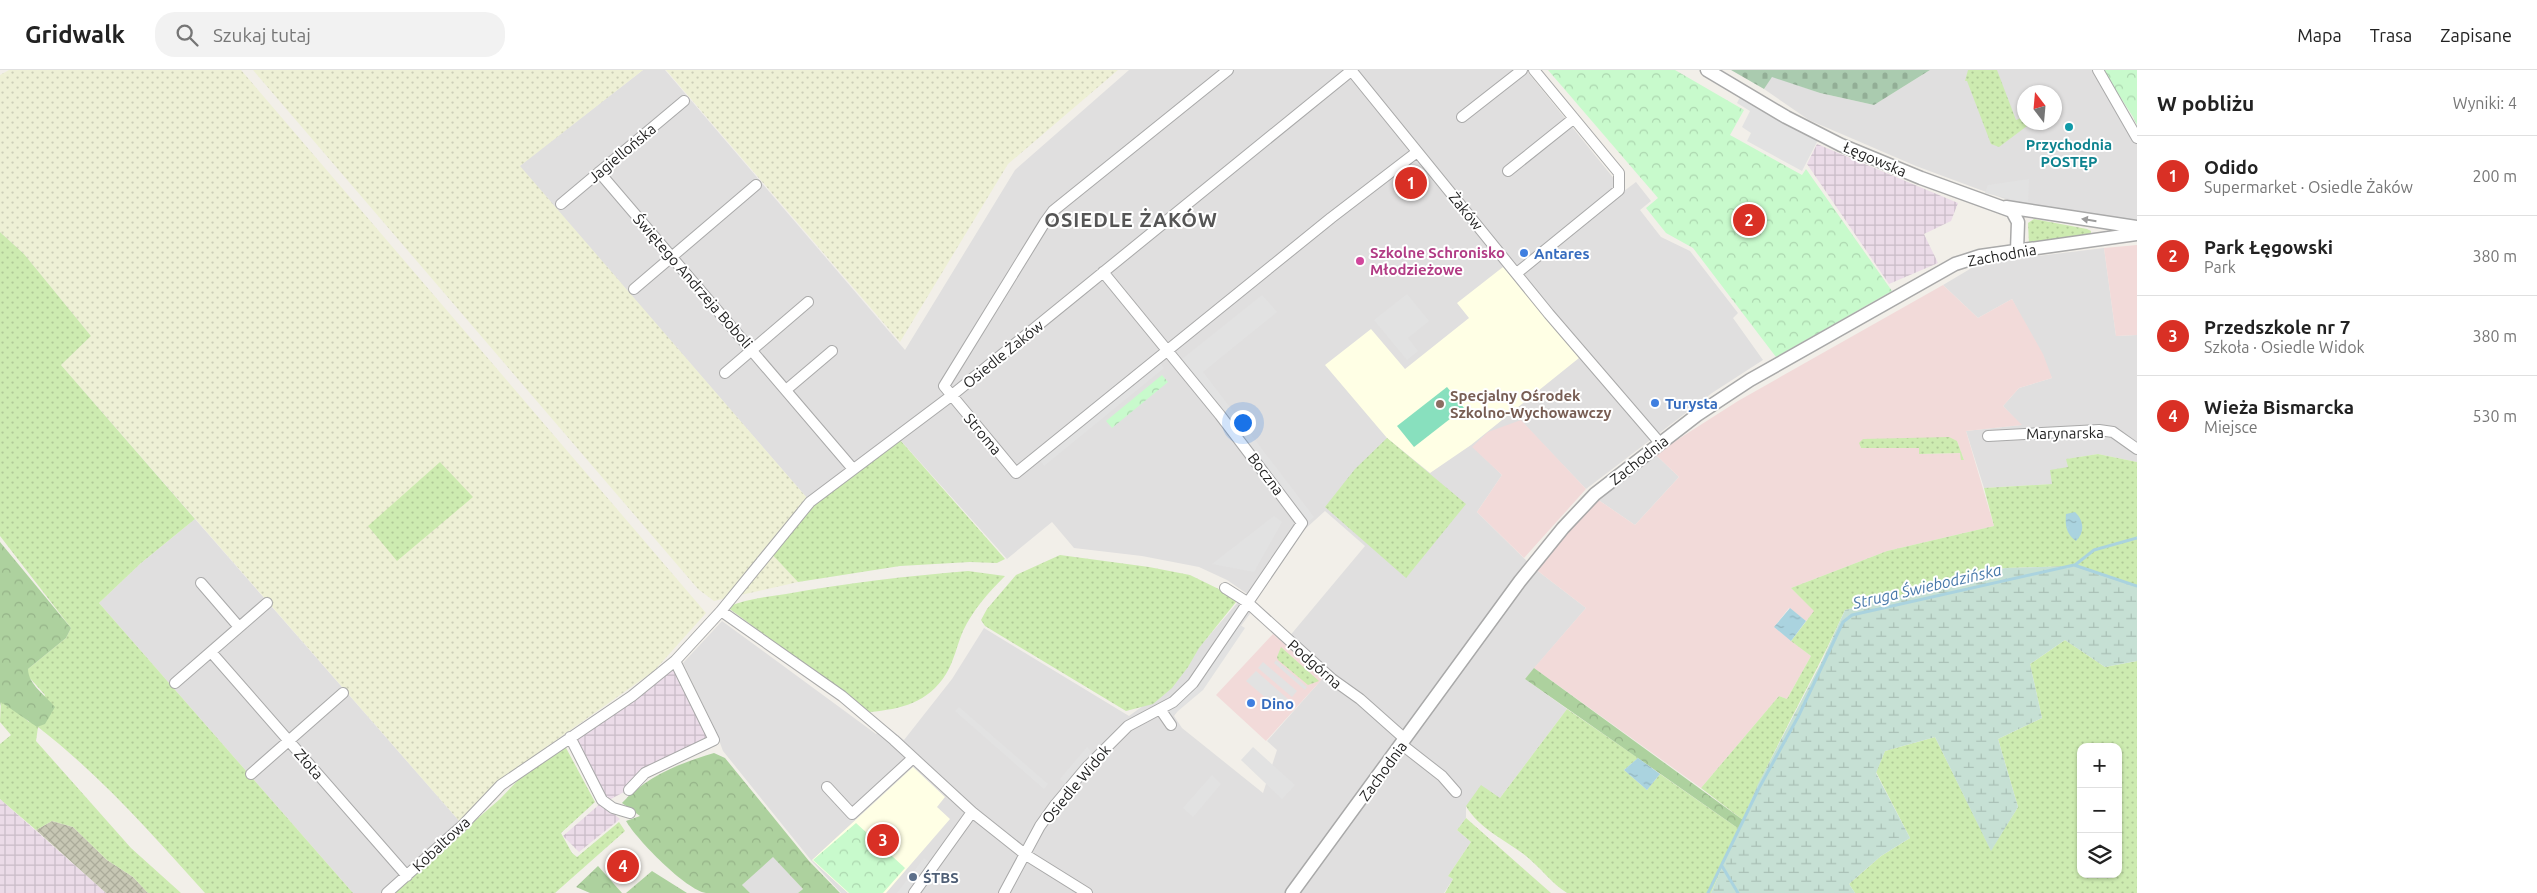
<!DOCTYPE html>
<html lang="pl">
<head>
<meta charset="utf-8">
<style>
  body { margin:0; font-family:Ubuntu,sans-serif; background:#f2f2f2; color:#222 }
  .controls { position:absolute; right:15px; bottom:15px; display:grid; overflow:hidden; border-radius:10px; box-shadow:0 1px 4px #0004 }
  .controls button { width:45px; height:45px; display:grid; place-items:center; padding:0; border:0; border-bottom:1px solid #e0e0e0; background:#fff; color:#222; font:25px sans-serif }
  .compass { position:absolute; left:2017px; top:15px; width:45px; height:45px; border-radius:50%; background:#fff; box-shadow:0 1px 4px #0004; rotate:344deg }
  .you { position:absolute; left:1242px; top:352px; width:18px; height:18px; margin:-12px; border:4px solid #fff; border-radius:50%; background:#1a73e8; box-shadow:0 0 0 8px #1a73e833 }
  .badge { display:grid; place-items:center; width:32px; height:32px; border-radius:50%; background:#d93025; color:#fff; font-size:16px; font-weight:700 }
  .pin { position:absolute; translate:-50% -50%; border:2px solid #fff; box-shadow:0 1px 5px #0006 }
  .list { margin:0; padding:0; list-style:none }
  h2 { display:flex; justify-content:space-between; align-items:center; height:65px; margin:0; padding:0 20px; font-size:21px }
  h2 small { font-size:16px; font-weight:400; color:#767676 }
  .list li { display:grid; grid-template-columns:32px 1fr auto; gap:15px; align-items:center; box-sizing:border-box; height:80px; padding:0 20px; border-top:1px solid #e0e0e0 }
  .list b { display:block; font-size:19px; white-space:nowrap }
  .list p { margin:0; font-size:16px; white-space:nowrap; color:#767676 }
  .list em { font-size:16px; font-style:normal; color:#767676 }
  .icon { flex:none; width:28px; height:28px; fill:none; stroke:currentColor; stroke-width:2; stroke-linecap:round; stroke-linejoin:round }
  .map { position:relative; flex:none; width:2137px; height:823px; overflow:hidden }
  header { display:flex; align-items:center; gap:30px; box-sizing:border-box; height:70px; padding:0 25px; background:#fff; border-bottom:1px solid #e0e0e0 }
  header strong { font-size:24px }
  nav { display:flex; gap:28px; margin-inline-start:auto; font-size:18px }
  .search { width:350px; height:45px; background:#f2f2f2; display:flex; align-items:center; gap:12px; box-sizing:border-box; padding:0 18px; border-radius:20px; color:#767676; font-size:19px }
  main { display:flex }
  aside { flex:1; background:#fff }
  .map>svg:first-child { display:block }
  .residential { fill:#e0dfdf; fill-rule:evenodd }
  .commercial { fill:#f2dad9; fill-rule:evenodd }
  .industrial { fill:url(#industrial-grid) }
  .education { fill:#ffffe5 }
  .construction { fill:url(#construction-cross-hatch) }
  .farmland { fill:url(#farmland-dots) }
  .grass { fill:url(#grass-dots); fill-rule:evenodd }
  .forest { fill:url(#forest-crowns) }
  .wetland { fill:url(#wetland-marsh) }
  .cemetery { fill:url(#cemetery-stones) }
  .park { fill:url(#park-crowns) }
  .pitch { fill:#88e0be }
  .parking { fill:#e2e2e2 }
  .water { fill:url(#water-ripples) }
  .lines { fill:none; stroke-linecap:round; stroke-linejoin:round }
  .stream { stroke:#aad3df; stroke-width:3 }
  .minor-casing { stroke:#a9a9a9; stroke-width:12 }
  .tertiary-casing { stroke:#a9a9a9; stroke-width:15 }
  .minor { stroke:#fff; stroke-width:10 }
  .tertiary { stroke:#fff; stroke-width:12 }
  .oneway { fill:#9c9c9c }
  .culture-dot { fill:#0f9aa8; stroke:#fff; stroke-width:2 }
  .shop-dot { fill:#3f7fe0; stroke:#fff; stroke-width:2 }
  .hotel-dot { fill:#d1479c; stroke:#fff; stroke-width:2 }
  .education-dot { fill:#8d6e63; stroke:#fff; stroke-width:2 }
  .service-dot { fill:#5c6f8a; stroke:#fff; stroke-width:2 }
  .labels { text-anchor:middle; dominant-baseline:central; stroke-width:4; stroke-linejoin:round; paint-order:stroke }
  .culture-label { font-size:15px; font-weight:bold; fill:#0d838f; stroke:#fff }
  .street-label { font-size:15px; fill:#222; stroke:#fff }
  .hotel-label { font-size:15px; font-weight:bold; fill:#b23c85; stroke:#fff; text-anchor:start }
  .shop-label { font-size:15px; font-weight:bold; fill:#366cbe; stroke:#fff; text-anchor:start }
  .education-label { font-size:15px; font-weight:bold; fill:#785e54; stroke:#fff; text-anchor:start }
  .service-label { font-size:15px; font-weight:bold; fill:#4e5e75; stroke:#fff; text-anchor:start }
  .water-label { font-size:16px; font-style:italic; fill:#4a7aab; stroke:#fff }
  .district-label { font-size:20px; font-weight:bold; letter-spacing:1px; fill:#555; stroke:#fff }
</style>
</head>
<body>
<header>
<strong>Gridwalk</strong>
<div class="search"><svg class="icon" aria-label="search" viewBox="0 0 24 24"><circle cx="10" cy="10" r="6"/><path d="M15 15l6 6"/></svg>Szukaj tutaj</div>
<nav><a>Mapa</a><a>Trasa</a><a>Zapisane</a></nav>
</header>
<main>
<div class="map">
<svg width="2137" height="823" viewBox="0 0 2137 823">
  <defs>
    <pattern id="industrial-grid" width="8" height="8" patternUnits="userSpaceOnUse" patternTransform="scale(1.25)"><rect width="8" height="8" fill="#ebdbe8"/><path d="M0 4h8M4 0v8" fill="none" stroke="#c9bcc7"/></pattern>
    <pattern id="construction-cross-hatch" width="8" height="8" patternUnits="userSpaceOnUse" patternTransform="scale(1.25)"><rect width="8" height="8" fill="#c7c7b4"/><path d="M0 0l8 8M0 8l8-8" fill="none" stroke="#abab9a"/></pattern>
    <pattern id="farmland-dots" width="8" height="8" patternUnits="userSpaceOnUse" patternTransform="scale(1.25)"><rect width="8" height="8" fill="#eef0d5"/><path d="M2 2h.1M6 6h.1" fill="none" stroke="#ccceb7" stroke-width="1.8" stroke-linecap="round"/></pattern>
    <pattern id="grass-dots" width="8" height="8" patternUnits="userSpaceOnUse" patternTransform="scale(1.25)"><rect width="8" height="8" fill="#cdebb0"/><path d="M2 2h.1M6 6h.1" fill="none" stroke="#b0c997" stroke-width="1.8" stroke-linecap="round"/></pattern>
    <pattern id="forest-crowns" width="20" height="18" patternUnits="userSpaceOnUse" patternTransform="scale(1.25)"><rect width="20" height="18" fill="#add19e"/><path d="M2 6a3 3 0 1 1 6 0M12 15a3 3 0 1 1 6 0" fill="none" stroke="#95b388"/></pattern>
    <pattern id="wetland-marsh" width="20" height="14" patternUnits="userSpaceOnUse" patternTransform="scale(1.25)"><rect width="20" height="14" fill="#c6e0d4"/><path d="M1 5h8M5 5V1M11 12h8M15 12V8" fill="none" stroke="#aac0b6"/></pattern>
    <pattern id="cemetery-stones" width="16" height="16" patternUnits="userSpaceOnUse" patternTransform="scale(1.25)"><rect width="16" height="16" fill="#aacbaf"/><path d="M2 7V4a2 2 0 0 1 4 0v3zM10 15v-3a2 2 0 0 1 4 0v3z" fill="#92ae96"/></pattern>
    <pattern id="park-crowns" width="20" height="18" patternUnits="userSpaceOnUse" patternTransform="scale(1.25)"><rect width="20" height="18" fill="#c8facc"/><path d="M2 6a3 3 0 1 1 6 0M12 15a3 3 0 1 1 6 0" fill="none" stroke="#acd6af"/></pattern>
    <pattern id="water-ripples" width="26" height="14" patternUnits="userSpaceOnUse" patternTransform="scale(1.25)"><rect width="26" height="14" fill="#aad3df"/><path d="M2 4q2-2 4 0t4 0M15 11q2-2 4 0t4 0" fill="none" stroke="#92b5bf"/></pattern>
  </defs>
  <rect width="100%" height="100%" fill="#f2efe9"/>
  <path class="residential" d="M643 0H665L905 280 1015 100 1129 0H1526L1624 121 1636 112 1651 131 1640 140 1661 167 1690 181 1738 243 1733 248 1763 290 1712 323 1586 419 1521 351 1473 377 1502 405 1477 442 1534 498 1586 538 1525 609 1567 639 1500 728 1466 736V748L1457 760 1471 772 1448 806 1453 809 1444 823H841L810 789 723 681 714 657 683 593 722 551 876 664 885 655 904 670 952 609 984 558 1129 646 1158 625 1239 531 1252 541 1174 646 1182 658 1263 723 1277 680 1267 671 1323 608 1283 574 1365 476 1325 441 1304 460 1256 530 1227 510 1199 497 1142 486 1074 478 1052 452 1007 489 894 363 807 428 519 96Z
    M1930 0H2096L2137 74V154L2013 132 1916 96 1809 50 1764 19 1772 6 1820 23 1874 35ZM2024 22H2054V52H2024Z
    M2104 178 2116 266 2137 265V392L2098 384 2067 389 2068 397 2053 414 1984 418 1966 361 2021 355 2003 336 2019 318 2052 308 2012 229 1978 248 1943 215 1980 193Z
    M1655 384 1679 407 1635 455 1597 429Z
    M195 449 461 753 381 823H353L99 533 141 493Z
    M773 786 803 819 798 823H750L742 815Z"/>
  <path class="commercial" d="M2137 175V265L2116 266 2104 178Z
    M1943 215 1978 248 2012 229 2043 284 2052 308 2019 318 2003 336 2022 355 1966 361 1994 456 1887 481 1791 518 1815 541 1806 551 1789 538 1774 557 1811 586 1787 629 1779 626 1701 718 1534 598 1586 538 1534 498 1597 429 1635 455 1679 407 1655 384 1738 331ZM1957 371 1964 390H1961V383L1920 384 1919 378H1861L1860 376Z
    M1521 350 1586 419 1524 488 1477 442 1502 405 1472 377 1488 362Z
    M1273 564 1323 608 1266 671 1216 625Z"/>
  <path class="industrial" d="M1817 74 1958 133 1951 151 1924 164 1938 193 1889 214 1807 94Z
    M676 598 711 668 676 684 626 721 607 731 575 668Z
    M0 729 106 823H0Z
    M601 733 620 749 579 782 563 766Z"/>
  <path class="education" d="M1503 197 1579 288 1471 375 1430 403 1387 368 1325 295 1371 259 1405 299 1469 248 1457 233Z
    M913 697 945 727 937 737 950 749 886 823H848L812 790Z"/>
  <path class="construction" d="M52 751 73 757 107 790 133 807 148 823H106L36 760Z"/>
  <path class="farmland" d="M9 0H241L706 543 654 601 497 712 461 753 61 295 91 266 24 184 0 162V5Z
    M253 0H643L520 96 807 428 768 480 798 512 714 531 698 519Z
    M666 0H1118L1008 94 900 272Z"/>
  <path class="grass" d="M1968 0H1997L2016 50 2024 47V52L2031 53 1999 77 1991 74 1967 11H1965Z
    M2034 149 2087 159 2091 161V165L2029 174 2028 153Z
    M0 162 24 184 91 266 61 295 195 449 141 493 99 533 353 823H205C153 765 100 705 38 657L36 671 131 778 181 823H148L133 807 107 790 73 757 52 751 36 760 0 729V674L11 665 0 652 1 631 12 637 29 652 45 625 28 606V599L66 568 71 558 0 466Z
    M1949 367 1957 371 1964 390H1961L1960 383 1919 384V378H1861L1859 373 1863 369Z
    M1387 368 1466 434 1406 508 1325 437 1355 399Z
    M900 370 1005 489 997 493 970 492 900 496 798 512 768 480 807 428Z
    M2098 384 2137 392V516L2077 496 2005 498 1845 540C1813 611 1773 678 1743 750L1701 718 1779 626 1787 629 1811 586 1791 571 1814 541 1791 518 1887 481 1994 456 1984 418 2052 414 2050 400 2068 397 2066 389Z
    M440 392 473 427 397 491 368 456Z
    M1060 485 1149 497 1190 505 1233 526 1236 532 1199 578 1188 597 1172 618 1153 634 1126 641 985 556 981 550 987 539 1016 505Z
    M968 501 1005 506C988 523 973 540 963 561 957 575 954 591 946 604 928 633 901 639 870 642L727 537C746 529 766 527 786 524 847 513 907 506 968 501Z
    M2065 570 2105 597 2137 591V823H1855L1849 814 1881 786 1910 768 1876 702 1885 681 1935 667 1991 780 2018 737 1998 669 2042 648 2030 594ZM2081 677H2118V804H2081Z
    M1281 577 1319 611 1308 615 1278 590 1277 587Z
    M1567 639 1638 688 1624 700 1647 720 1660 704 1739 759 1711 823H1567C1551 813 1541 798 1526 786 1506 770 1479 759 1466 736L1481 715 1500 728Z
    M565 676 595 732 561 763 572 783 577 787 619 752 625 761 555 823H392L500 729 519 709Z
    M1466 748 1551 823H1445L1453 809 1448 806 1471 772 1457 760Z"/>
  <path class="forest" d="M0 472 71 558 66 568 28 599C28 614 46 626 55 637L45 654 37 657 1 632 0 636Z
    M1534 598 1743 750 1739 759 1525 609Z
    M714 683 725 688 809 791 840 823H798L803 819 773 787 742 815 750 823C736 823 720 823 706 823 686 820 637 770 626 751L640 746 622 733C647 706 678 694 714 683Z
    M598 796 622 823H590L576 817Z
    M652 801 687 823H626Z"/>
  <path class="wetland" d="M2077 496 2137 516V591L2105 597 2065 570 2030 594 2042 648 1998 669 2018 737 1991 781 1935 667 1885 681 1876 703 1910 768 1881 786 1849 814 1855 823H1711L1758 714 1821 593 1845 540 2005 498Z"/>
  <path class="cemetery" d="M1731 0H1930L1874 35 1820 23 1772 7 1764 19Z"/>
  <path class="park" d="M1548 0H1675L1744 40 1730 65 1802 105 1806 99 1892 221 1776 287 1693 178 1666 163 1646 138 1658 128Z
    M2103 0H2137V55L2133 47Z
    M1162 305 1168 312 1112 358 1106 351Z
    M856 753 905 798 883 823H849L813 790Z"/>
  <path class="pitch" d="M1447 317 1464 338 1414 377 1397 356Z"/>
  <path class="parking" d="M1740 27 1818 70 1802 101 1747 71 1751 63 1742 57 1750 41 1737 33Z
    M2029 109 2028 133 1985 123 1988 115Z
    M1407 224 1429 251 1408 268 1418 281 1407 290 1374 250Z
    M1262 225 1277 242 1203 302 1314 447 1308 452 1182 289Z
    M1160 293 1164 298 1044 396 1041 391Z
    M1274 446 1282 452 1254 502 1212 494Z
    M1240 555 1245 558 1203 620 1172 646 1167 640 1197 614Z
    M1276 590 1307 617 1305 620 1274 593Z
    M1263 592 1297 621 1292 627 1258 598Z
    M1256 601 1289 630 1280 640 1246 611Z
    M959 637 1048 714 1044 719 955 641Z
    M1087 677 1092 682 1066 714 1060 709Z
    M1253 677 1295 715 1282 729 1241 690Z
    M1212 705 1221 714 1193 747 1183 738Z
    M924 788 929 792 906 823H897Z"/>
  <path class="water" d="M2075 442C2084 450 2085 463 2076 471 2066 464 2065 455 2066 444Z
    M1790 538 1806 551 1791 571 1774 557Z
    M1638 688 1660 704 1647 720 1624 700Z"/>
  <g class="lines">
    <path class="stream" d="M2075 495 2094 480 2137 468
      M1722 796 1738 823
      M1708 823 1759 718 1798 647 1843 552 1852 545 2074 495 2137 516"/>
    <g class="minor-casing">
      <path id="minor" d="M1228 0 1053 141 1045 152 944 316 1016 403 1331 148 1417 82
        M1351 0 1549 244 1660 373
        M2098 0 2137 68
        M1462 47 1522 0
        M1508 101 1573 49
        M599 102 853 399
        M561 134 684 31
        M1517 203 1619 120V103L1534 0
        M634 219 756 115
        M725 303 808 232
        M786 320 832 281
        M1988 366 2099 360 2113 362 2137 379
        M201 513 239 557
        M1225 518 1247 532 1332 609 1360 629 1405 669
        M721 541 810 432 951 326 1352 0
        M211 582 407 806
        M175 613 267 533
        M1160 639 1171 655
        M570 667 602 730 613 738 630 743
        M1401 674 1442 706 1456 722
        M251 704 343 623
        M827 717 852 744 913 688
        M629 720 645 703 714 670 675 591
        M387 823 463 755 501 715 632 626 675 591 721 541 842 626 894 670 972 742 1026 785 1087 823
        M914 823 972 742
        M1004 823 1040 756 1055 735 1086 698 1128 656 1173 632 1193 613 1302 453 1220 345 1103 202"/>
    </g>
    <g class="tertiary-casing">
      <path id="tertiary" d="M1707 0 1786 47 1841 75 1921 108 2012 141 2018 152 2017 181
        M2006 137 2137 157
        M1292 823 1520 511 1563 458 1595 424 1697 345 1750 310 1955 194 1980 186 2137 164"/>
    </g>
    <use href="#minor" class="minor"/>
    <use href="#tertiary" class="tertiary"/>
  </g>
  <defs><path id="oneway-solid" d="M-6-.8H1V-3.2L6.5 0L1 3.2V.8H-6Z" transform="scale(1.25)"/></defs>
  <use class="oneway" href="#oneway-solid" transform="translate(2089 150) rotate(-171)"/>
  <circle class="culture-dot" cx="2069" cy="57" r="5"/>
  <g class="shop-dot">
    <circle cx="1524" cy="183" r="5"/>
    <circle cx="1655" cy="333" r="5"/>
    <circle cx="1251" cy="633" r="5"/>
  </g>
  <circle class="hotel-dot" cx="1360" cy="191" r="5"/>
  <circle class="education-dot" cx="1440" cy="334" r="5"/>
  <circle class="service-dot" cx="913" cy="807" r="5"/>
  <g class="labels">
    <g class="culture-label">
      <text x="2069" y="74">Przychodnia<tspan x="2069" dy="17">POSTĘP</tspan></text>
    </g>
    <g class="street-label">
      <text transform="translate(622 83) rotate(-40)">Jagiellońska</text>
      <text transform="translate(1875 89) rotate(23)">Łęgowska</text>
      <text transform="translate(1466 141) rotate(51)">Żaków</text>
      <text transform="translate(2002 185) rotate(-10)">Zachodnia</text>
      <text transform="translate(693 211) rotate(49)">Świętego Andrzeja Boboli</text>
      <text transform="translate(1003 284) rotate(-39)">Osiedle Żaków</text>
      <text transform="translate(2065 363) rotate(-1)">Marynarska</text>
      <text transform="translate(983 364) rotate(50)">Stroma</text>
      <text transform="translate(1639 390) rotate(-38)">Zachodnia</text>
      <text transform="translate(1266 404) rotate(53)">Boczna</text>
      <text transform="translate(1315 594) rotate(41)">Podgórna</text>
      <text transform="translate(309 694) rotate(49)">Złota</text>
      <text transform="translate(1383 701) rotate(-54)">Zachodnia</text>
      <text transform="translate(1076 714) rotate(-50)">Osiedle Widok</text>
      <text transform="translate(441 774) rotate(-43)">Kobaltowa</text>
    </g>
    <g class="hotel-label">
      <text x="1370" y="182">Szkolne Schronisko<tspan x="1370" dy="17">Młodzieżowe</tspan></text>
    </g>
    <g class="shop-label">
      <text x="1534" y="183">Antares</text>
      <text x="1665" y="333">Turysta</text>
      <text x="1261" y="633">Dino</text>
    </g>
    <g class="education-label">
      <text x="1450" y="325">Specjalny Ośrodek<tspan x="1450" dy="17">Szkolno-Wychowawczy</tspan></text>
    </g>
    <g class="service-label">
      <text x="923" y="807">ŚTBS</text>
    </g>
    <g class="water-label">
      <text transform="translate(1927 516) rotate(-13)">Struga Świebodzińska</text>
    </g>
    <g class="district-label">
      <text x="1131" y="149">OSIEDLE ŻAKÓW</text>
    </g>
  </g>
</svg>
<div class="controls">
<button>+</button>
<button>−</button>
<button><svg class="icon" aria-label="layers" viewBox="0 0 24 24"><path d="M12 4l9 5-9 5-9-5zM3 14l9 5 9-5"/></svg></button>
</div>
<svg class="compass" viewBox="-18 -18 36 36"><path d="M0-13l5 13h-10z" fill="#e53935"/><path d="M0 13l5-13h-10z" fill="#767676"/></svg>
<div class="you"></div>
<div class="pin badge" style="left:1411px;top:113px">1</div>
<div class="pin badge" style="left:1749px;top:150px">2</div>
<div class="pin badge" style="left:883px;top:770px">3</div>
<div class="pin badge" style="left:623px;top:796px">4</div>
</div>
<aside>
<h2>W pobliżu<small>Wyniki: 4</small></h2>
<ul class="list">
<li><span class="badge">1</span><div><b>Odido</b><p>Supermarket · Osiedle Żaków</p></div><em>200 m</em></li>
<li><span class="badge">2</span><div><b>Park Łęgowski</b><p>Park</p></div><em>380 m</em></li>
<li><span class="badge">3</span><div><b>Przedszkole nr 7</b><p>Szkoła · Osiedle Widok</p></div><em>380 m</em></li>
<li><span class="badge">4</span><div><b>Wieża Bismarcka</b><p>Miejsce</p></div><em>530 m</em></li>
</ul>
</aside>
</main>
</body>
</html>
